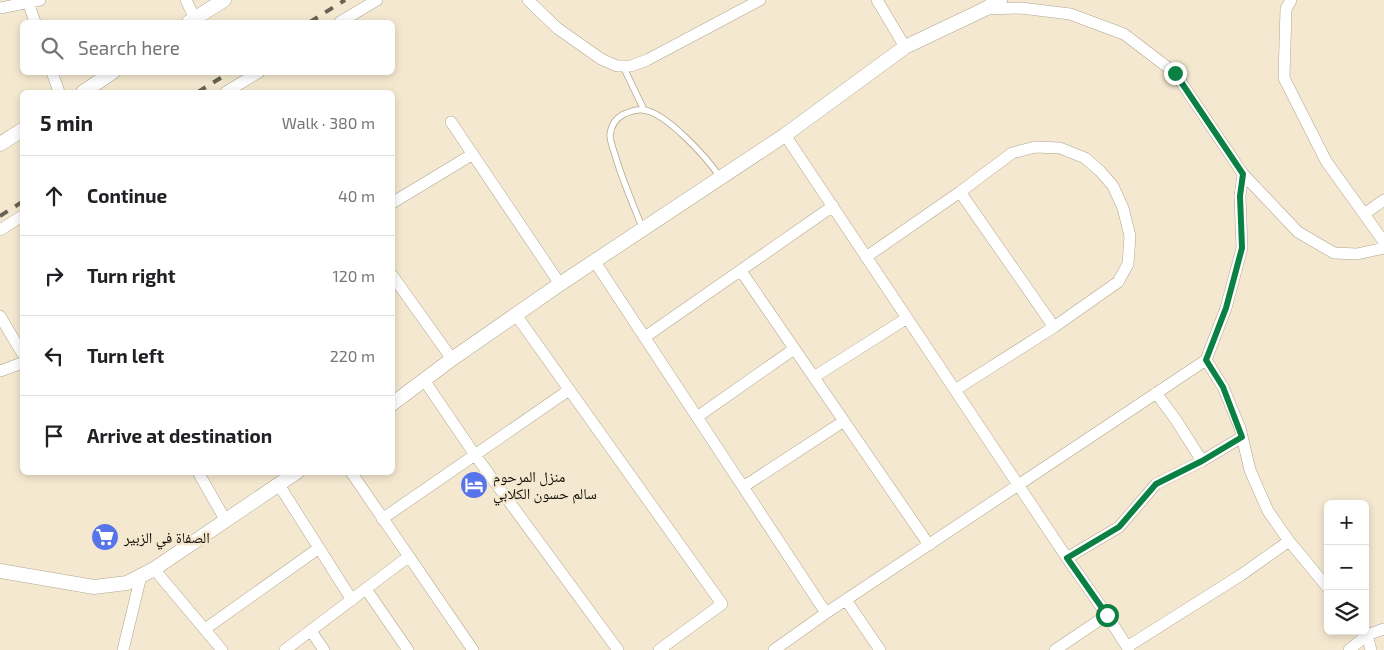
<!DOCTYPE html>
<html lang="en">
<head>
<meta charset="utf-8">
<style>
  body { margin:0; font-family:"Exo 2","Noto Naskh Arabic",sans-serif; background:#f6f6f6; color:#202124 }
  .controls { position:absolute; right:15px; bottom:15px; display:grid; overflow:hidden; border-radius:8px; box-shadow:0 2px 8px #0003 }
  .controls button { width:45px; height:45px; display:grid; place-items:center; padding:0; border:0; border-bottom:1px solid #e0e0e0; background:#fff; color:#202124; font:25px sans-serif }
  .stop { position:absolute; width:15px; height:15px; margin:-11px; border:4px solid #0b8043; border-radius:50%; background:#fff }
  .stop.end { background:#0b8043; border-color:#fff; box-shadow:0 1px 5px #0008 }
  .list { margin:0; padding:0; list-style:none }
  h2 { display:flex; justify-content:space-between; align-items:center; height:65px; margin:0; padding:0 20px; font-size:21px }
  h2 small { font-size:16px; font-weight:400; color:#757577 }
  .list li { display:grid; grid-template-columns:32px 1fr auto; gap:15px; align-items:center; box-sizing:border-box; height:80px; padding:0 20px; border-top:1px solid #e0e0e0 }
  .list b { display:block; font-size:19px; white-space:nowrap }
  .list em { font-size:16px; font-style:normal; color:#757577 }
  .icon { flex:none; width:28px; height:28px; fill:none; stroke:currentColor; stroke-width:2; stroke-linecap:round; stroke-linejoin:round }
  .map { position:relative; flex:none; width:1384px; height:650px; overflow:hidden }
  .search { position:absolute; background:#fff; box-shadow:0 2px 8px #0003; left:20px; top:20px; width:375px; height:55px; display:flex; align-items:center; gap:12px; box-sizing:border-box; padding:0 18px; border-radius:8px; color:#757577; font-size:19px }
  .panel { position:absolute; background:#fff; box-shadow:0 2px 8px #0003; left:20px; top:90px; width:375px; height:385px; border-radius:8px }
  .map>svg:first-child { display:block }
  .lines { fill:none; stroke-linecap:round; stroke-linejoin:round }
  .service-casing { stroke:#b0a68e; stroke-width:7 }
  .minor-casing { stroke:#b0a68e; stroke-width:12 }
  .tertiary-casing { stroke:#b0a68e; stroke-width:15 }
  .service { stroke:#fff; stroke-width:5.5 }
  .minor { stroke:#fff; stroke-width:11 }
  .tertiary { stroke:#fff; stroke-width:14 }
  .rail { stroke:#686254; stroke-width:4; stroke-dasharray:9 9; stroke-linecap:butt }
  .route { stroke:#0b8043; stroke-width:6 }
  .labels { text-anchor:middle; dominant-baseline:central; stroke-width:5; stroke-linejoin:round; paint-order:stroke }
  .poi-label { font-size:15px; fill:#100d05; stroke:#f4e9d0; text-anchor:start }
</style>
</head>
<body>
<div class="map">
<svg width="1384" height="650" viewBox="0 0 1384 650">
  <rect width="100%" height="100%" fill="#f4e9d0"/>
  <g class="lines">
    <g class="service-casing">
      <path id="service" d="M623 66 644 110
        M643 230C634 206 623 182 616 158 614 151 610 142 610 135 611 126 616 118 624 114 630 112 636 109 643 110 666 112 707 158 720 177"/>
    </g>
    <g class="minor-casing">
      <path id="minor" d="M186 0 195 19
        M528 0 557 28 601 59 617 66H631L647 60 760 0
        M877 0 905 47
        M1291 0 1286 9 1284 78 1326 161 1384 242
        M28 2 35 22
        M0 8 40 0
        M985 9 1021 8 1070 14 1124 34 1175 73 1243 174 1298 232 1334 253 1357 254 1384 248
        M340 22 377 0
        M52 72 59 92
        M226 92 259 72
        M451 122 560 284
        M785 135 1067 558 1107 615 1129 650
        M960 192 1054 327
        M392 203 473 154
        M1364 214 1384 200
        M0 230 22 216
        M866 257 960 192 1012 153 1035 147 1060 148 1085 158 1100 171 1113 186 1123 208 1130 236 1128 264 1118 282 1054 327 955 390
        M595 262 826 613
        M741 271 929 545
        M392 275 452 359
        M516 315 722 604 659 650
        M0 316 22 353
        M645 337 833 206
        M1206 360 1223 387 1240 428 1250 470 1268 511 1289 541 1328 588
        M0 371 22 363
        M814 377 907 318
        M424 380 475 455 618 650
        M1156 393 1176 420 1202 461
        M697 417 794 349
        M198 472 226 521
        M351 472 473 650
        M279 485 352 600
        M743 487 844 421
        M382 519 569 390
        M1067 558 1119 527 1156 484 1202 461 1242 437
        M154 569 222 650
        M366 589 408 650
        M846 600 880 650
        M205 629 319 548
        M311 631 324 650
        M1365 631 1367 635 1371 650
        M1127 647 1241 575 1289 541
        M123 650 141 576
        M285 650 408 557
        M774 650 826 613 1206 360 1226 308 1242 248 1240 196 1243 174
        M1055 650 1107 615
        M1349 650 1367 635 1384 629"/>
    </g>
    <g class="tertiary-casing">
      <path id="tertiary" d="M189 22 224 0
        M83 92 113 72
        M0 144 22 130
        M392 404 452 359 560 284 785 135 905 47 985 9 1000 0
        M0 571 94 587 127 583 154 569 297 472"/>
    </g>
    <use href="#service" class="service"/>
    <use href="#minor" class="minor"/>
    <use href="#tertiary" class="tertiary"/>
    <path class="rail" d="M310 22 345 0
      M198 92 230 72
      M0 216 22 202"/>
  </g>
  <g class="lines">
    <path class="route" d="M1107 615 1067 558 1119 527 1156 484 1202 461 1242 437 1223 387 1206 360 1226 308 1242 248 1240 196 1243 174 1175 73"/>
  </g>
  <defs>
    <g id="hotel-disc" transform="scale(1.4375)"><circle r="9.5" fill="#5774ea" stroke="#f4e9d0"/><path d="M-6-4.5h1.5V1H6V5H4.5V3h-9V5H-6ZM-4 0a1.8 1.8 0 1 1 3.6 0ZM.5 0V-2.5h3Q6-2.5 6 0Z" fill="#fff"/></g>
    <g id="supermarket-disc" transform="scale(1.4375)"><circle r="9.5" fill="#5774ea" stroke="#f4e9d0"/><path d="M-6-5.5h2.5l.6 2H6L4.5 2H-2.5L-4.4-4H-6ZM-1.5 3.2a1.3 1.3 0 1 0 .1 0ZM3 3.2a1.3 1.3 0 1 0 .1 0Z" fill="#fff"/></g>
  </defs>
  <g fill-rule="evenodd">
    <use href="#hotel-disc" x="474" y="485"/>
    <use href="#supermarket-disc" x="105" y="537"/>
  </g>
  <g class="labels">
    <g class="poi-label">
      <text x="493" y="476">منزل المرحوم<tspan x="493" dy="17">سالم حسون الكلابي</tspan></text>
      <text x="124" y="537">الصفاة في الزبير</text>
    </g>
  </g>
</svg>
<div class="controls">
<button>+</button>
<button>−</button>
<button><svg class="icon" aria-label="layers" viewBox="0 0 24 24"><path d="M12 4l9 5-9 5-9-5zM3 14l9 5 9-5"/></svg></button>
</div>
<div class="stop" style="left:1107px;top:615px"></div>
<div class="stop end" style="left:1175px;top:73px"></div>
<div class="search"><svg class="icon" aria-label="search" viewBox="0 0 24 24"><circle cx="10" cy="10" r="6"/><path d="M15 15l6 6"/></svg>Search here</div>
<section class="panel">
<h2>5 min<small>Walk · 380 m</small></h2>
<ul class="list">
<li><svg class="icon" aria-label="ahead" viewBox="0 0 24 24"><path d="M12 20V5M6 11l6-6 6 6"/></svg><div><b>Continue</b></div><em>40 m</em></li>
<li><svg class="icon" aria-label="right" viewBox="0 0 24 24"><path d="M7 20v-9h11M14 6l5 5-5 5"/></svg><div><b>Turn right</b></div><em>120 m</em></li>
<li><svg class="icon" aria-label="left" viewBox="0 0 24 24"><path d="M17 20v-9H6M10 6l-5 5 5 5"/></svg><div><b>Turn left</b></div><em>220 m</em></li>
<li><svg class="icon" aria-label="arrive" viewBox="0 0 24 24"><path d="M6 21V4h12l-3 4 3 4H6"/></svg><div><b>Arrive at destination</b></div></li>
</ul>
</section>
</div>
</body>
</html>
